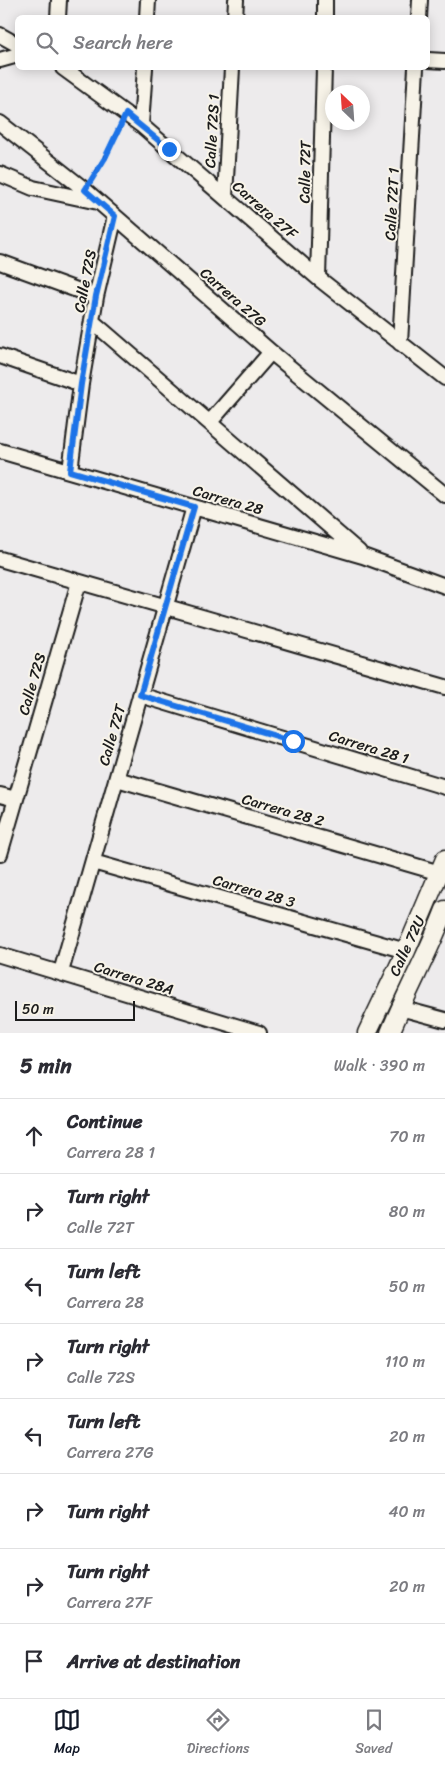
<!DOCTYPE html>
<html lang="en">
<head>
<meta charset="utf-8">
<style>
  body { margin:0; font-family:Sriracha,sans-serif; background:#f7f7f7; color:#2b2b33 }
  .compass { position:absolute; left:325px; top:85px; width:45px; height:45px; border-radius:50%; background:#fff; box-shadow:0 2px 12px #0003; rotate:335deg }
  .scale { position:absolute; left:15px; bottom:12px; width:120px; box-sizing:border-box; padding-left:5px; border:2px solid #1c1c1c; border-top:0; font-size:14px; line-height:18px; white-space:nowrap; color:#1c1c1c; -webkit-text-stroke:4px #f7f3e8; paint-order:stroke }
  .stop { position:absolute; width:15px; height:15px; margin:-11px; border:4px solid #1a73e8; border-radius:50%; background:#fff }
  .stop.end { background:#1a73e8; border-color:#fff; box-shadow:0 1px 5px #0008 }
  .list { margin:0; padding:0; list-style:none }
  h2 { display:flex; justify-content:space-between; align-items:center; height:65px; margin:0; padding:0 20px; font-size:21px }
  h2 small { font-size:16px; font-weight:400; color:#7c7c81 }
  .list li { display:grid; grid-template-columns:32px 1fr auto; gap:15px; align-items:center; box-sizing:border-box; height:75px; padding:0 20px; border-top:1px solid #e1e1e2 }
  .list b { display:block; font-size:19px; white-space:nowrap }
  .list p { margin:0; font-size:16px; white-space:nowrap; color:#7c7c81 }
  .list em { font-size:16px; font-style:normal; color:#7c7c81 }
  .icon { flex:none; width:28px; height:28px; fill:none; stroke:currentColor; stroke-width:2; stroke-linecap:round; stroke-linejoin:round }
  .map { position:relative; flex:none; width:445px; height:1033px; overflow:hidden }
  .search { position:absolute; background:#fff; box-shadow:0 2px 12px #0003; left:15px; right:15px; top:15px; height:55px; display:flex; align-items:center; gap:12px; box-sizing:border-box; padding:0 18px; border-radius:8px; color:#7c7c81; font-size:19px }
  .sheet { height:665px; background:#fff }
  nav { display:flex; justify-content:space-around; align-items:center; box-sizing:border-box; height:70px; border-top:1px solid #e1e1e2; background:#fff; font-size:14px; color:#7c7c81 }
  nav a { display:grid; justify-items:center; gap:2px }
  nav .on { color:#111827 }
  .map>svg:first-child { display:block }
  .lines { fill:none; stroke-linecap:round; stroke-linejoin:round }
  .minor-casing { stroke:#1c1c1c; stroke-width:18 }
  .tertiary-casing { stroke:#1c1c1c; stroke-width:21 }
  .path { stroke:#1c1c1c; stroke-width:3; stroke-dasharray:4 4; stroke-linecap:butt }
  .minor { stroke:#f7f3e8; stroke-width:14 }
  .tertiary { stroke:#f7f3e8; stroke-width:18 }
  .route { stroke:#1a73e8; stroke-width:6 }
  .labels { text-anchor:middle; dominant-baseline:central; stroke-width:4; stroke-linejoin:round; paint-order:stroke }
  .street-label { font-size:15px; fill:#1c1c1c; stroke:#f7f3e8 }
</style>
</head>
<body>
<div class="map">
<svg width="445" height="1033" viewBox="0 0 445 1033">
  <rect width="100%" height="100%" fill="#edebec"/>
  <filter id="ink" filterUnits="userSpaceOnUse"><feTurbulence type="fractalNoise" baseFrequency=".02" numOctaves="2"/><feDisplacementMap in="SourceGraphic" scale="10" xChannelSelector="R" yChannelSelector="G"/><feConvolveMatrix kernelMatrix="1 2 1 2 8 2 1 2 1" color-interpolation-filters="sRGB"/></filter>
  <g filter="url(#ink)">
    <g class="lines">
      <g class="minor-casing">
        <path id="minor" d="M58 18 59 0
          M147 18 148 0
          M235 18 236 0
          M325 18V0
          M419 18 420 0
          M0 35 18 45
          M0 60 18 55
          M428 60 445 61
          M63 68 141 125 318 278 445 378
          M0 123 85 190 271 352 445 495
          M141 125 145 68
          M0 174 33 188 98 202
          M225 197 232 68
          M0 262 96 297
          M318 278 324 68
          M93 322 359 552
          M400 343 416 68
          M0 356 81 384
          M210 422 271 352
          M0 451 363 556 445 586
          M70 471 81 384 96 297 115 216
          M0 559 445 687
          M140 695 445 787
          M117 779 440 873
          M0 795 16 799
          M0 854 79 582
          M93 862 406 951
          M0 955 259 1033
          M61 972 194 507
          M400 1008 445 1020"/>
      </g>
      <g class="tertiary-casing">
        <path id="tertiary" d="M367 1033 406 951 445 859
          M390 1033C407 991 429 952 445 910"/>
      </g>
      <path class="path" d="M92 179 105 158 120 127"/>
      <use href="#minor" class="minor"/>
      <use href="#tertiary" class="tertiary"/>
    </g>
  </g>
  <g class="lines" filter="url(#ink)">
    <path class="route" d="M169 149 126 114 105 158 85 190 115 216 96 296 81 384 70 471 194 507 140 695 293 741"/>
  </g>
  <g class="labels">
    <g class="street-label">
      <text transform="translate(212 131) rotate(-87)">Calle 72S 1</text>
      <text transform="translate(305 172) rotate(-89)">Calle 72T</text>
      <text transform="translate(392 204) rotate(-87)">Calle 72T 1</text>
      <text transform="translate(265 210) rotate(41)">Carrera 27F</text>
      <text transform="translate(85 281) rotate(-79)">Calle 72S</text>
      <text transform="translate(233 297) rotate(41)">Carrera 27G</text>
      <text transform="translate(228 500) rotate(16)">Carrera 28</text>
      <text transform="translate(32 684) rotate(-74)">Calle 72S</text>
      <text transform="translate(112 735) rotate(-74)">Calle 72T</text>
      <text transform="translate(369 747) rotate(17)">Carrera 28 1</text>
      <text transform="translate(283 810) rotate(16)">Carrera 28 2</text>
      <text transform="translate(254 891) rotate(16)">Carrera 28 3</text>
      <text transform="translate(407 946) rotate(-65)">Calle 72U</text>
      <text transform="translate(134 978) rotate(17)">Carrera 28A</text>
    </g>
  </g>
</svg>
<svg class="compass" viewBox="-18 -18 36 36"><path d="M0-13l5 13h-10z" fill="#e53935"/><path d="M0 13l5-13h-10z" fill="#7c7c81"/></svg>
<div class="scale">50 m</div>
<div class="stop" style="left:293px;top:741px"></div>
<div class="stop end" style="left:169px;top:149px"></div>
<div class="search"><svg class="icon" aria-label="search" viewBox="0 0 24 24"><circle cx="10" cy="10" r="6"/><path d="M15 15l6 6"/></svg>Search here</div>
</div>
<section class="sheet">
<h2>5 min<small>Walk · 390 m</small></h2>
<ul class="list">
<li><svg class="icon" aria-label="ahead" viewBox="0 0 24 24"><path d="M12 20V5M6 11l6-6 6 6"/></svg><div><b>Continue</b><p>Carrera 28 1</p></div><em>70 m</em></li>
<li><svg class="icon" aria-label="right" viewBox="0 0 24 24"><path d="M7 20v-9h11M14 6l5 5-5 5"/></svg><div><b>Turn right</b><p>Calle 72T</p></div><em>80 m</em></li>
<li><svg class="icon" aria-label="left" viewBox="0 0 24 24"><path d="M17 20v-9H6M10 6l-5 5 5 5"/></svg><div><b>Turn left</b><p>Carrera 28</p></div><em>50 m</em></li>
<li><svg class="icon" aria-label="right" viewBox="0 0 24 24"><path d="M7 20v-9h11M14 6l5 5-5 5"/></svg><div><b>Turn right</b><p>Calle 72S</p></div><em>110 m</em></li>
<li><svg class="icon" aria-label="left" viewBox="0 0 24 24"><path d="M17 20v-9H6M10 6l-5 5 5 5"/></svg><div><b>Turn left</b><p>Carrera 27G</p></div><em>20 m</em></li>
<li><svg class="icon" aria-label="right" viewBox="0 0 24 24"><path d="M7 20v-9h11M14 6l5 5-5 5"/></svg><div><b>Turn right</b></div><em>40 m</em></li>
<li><svg class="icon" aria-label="right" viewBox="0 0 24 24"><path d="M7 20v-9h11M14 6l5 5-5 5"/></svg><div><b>Turn right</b><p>Carrera 27F</p></div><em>20 m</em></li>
<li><svg class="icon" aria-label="arrive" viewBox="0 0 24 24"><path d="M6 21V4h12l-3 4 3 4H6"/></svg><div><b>Arrive at destination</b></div></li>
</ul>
</section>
<nav>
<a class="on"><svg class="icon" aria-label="map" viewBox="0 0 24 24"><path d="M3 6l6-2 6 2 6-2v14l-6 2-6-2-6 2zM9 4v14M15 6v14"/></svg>Map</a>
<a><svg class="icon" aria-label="directions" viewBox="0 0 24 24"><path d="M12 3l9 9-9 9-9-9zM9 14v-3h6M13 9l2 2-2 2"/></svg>Directions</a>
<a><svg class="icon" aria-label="saved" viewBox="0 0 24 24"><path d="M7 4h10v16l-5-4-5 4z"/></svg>Saved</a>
</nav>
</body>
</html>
